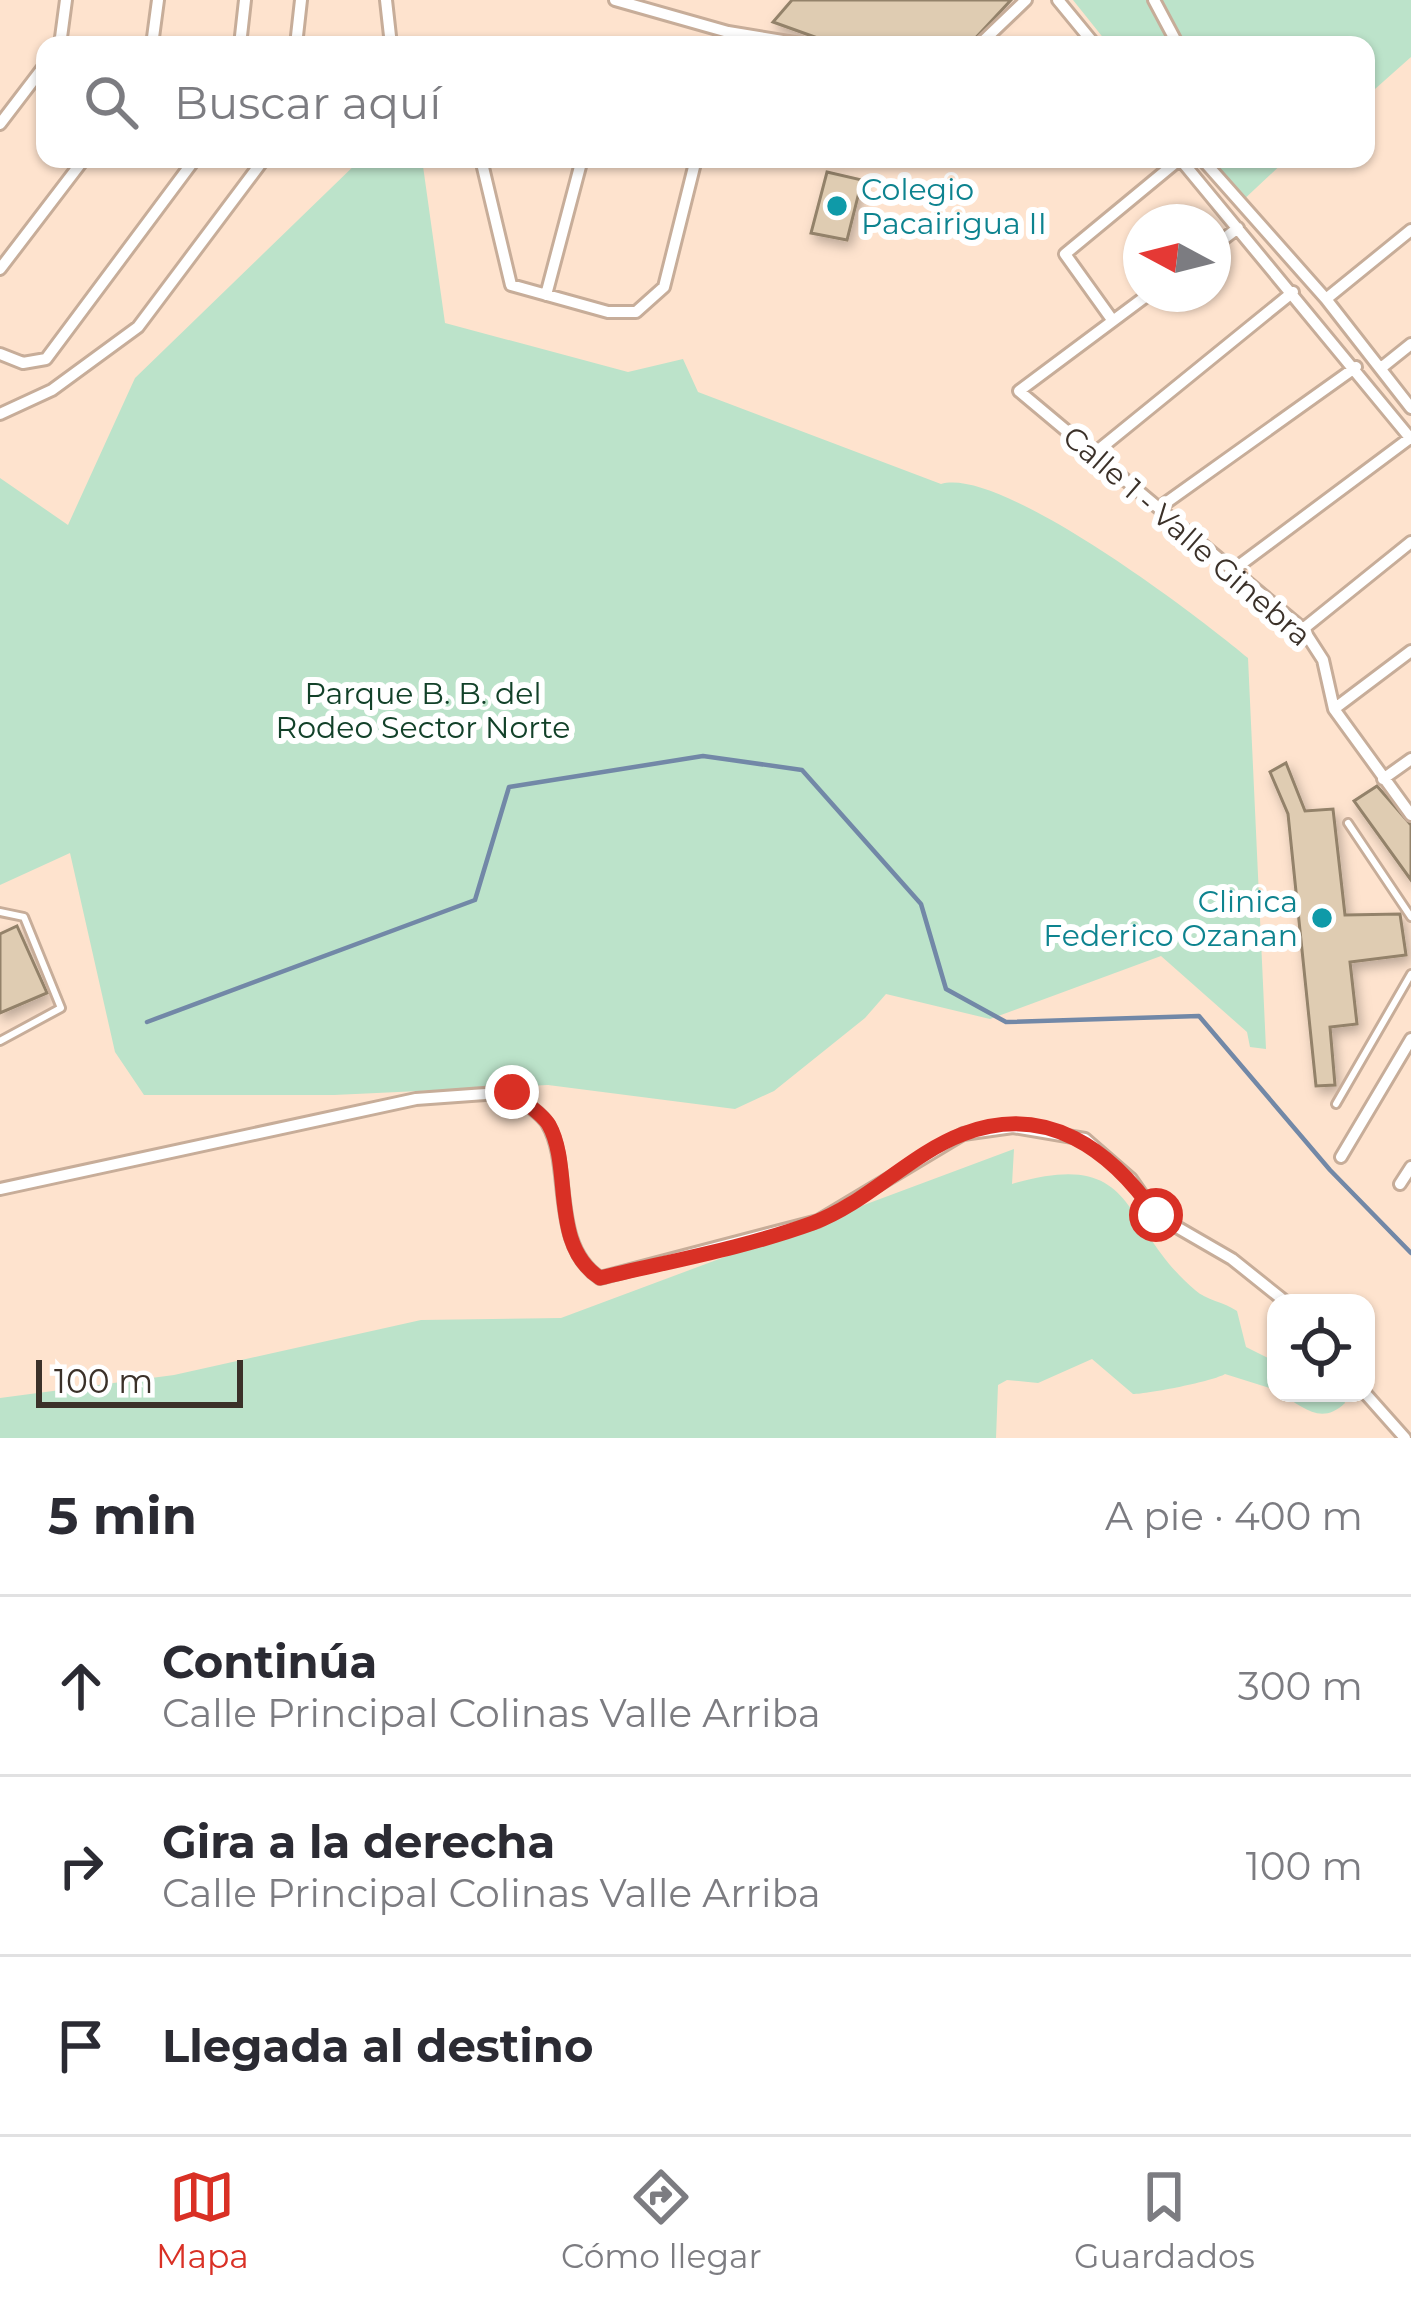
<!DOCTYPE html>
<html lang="es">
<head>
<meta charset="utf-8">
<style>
  body { margin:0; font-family:Montserrat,sans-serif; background:#f2f2f3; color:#2b2b33 }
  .controls { position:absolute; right:36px; bottom:36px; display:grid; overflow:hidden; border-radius:24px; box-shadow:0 3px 9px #0004 }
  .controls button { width:108px; height:108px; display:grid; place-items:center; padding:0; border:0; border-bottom:3px solid #e1e1e2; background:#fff; color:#2b2b33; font:60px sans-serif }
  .compass { position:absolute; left:1123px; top:204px; width:108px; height:108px; border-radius:50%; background:#fff; box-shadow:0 3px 9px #0004; rotate:277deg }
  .scale { position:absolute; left:36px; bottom:30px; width:207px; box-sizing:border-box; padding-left:12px; border:6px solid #3b3129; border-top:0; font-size:33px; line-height:42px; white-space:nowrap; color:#3b3129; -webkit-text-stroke:9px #fff; paint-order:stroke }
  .stop { position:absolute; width:36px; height:36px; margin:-27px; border:9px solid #d93025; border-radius:50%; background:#fff }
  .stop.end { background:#d93025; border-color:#fff; box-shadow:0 3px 12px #0008 }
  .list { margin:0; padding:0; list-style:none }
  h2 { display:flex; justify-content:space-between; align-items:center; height:156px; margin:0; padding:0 48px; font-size:51px }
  h2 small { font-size:39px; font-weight:400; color:#7c7c81 }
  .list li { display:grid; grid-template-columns:78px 1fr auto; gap:36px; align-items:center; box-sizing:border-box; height:180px; padding:0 48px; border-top:3px solid #e1e1e2 }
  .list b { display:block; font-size:45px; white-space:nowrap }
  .list p { margin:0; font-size:39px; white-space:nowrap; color:#7c7c81 }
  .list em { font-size:39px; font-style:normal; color:#7c7c81 }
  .icon { flex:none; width:66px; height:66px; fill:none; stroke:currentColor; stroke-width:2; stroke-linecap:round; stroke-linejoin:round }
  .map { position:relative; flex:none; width:1411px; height:1438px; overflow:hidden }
  .search { position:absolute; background:#fff; box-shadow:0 3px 9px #0004; left:36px; right:36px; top:36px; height:132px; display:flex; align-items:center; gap:30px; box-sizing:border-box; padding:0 42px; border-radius:24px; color:#7c7c81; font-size:45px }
  .sheet { height:696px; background:#fff }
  nav { display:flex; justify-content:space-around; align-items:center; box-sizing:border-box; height:168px; border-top:3px solid #e1e1e2; background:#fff; font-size:33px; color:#7c7c81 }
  nav a { display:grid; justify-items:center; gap:6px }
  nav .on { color:#d93025 }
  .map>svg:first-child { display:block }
  .green { fill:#bce3ca }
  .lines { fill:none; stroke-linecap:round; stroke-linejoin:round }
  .stream { stroke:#7288a7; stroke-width:4.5 }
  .building { fill:#dfccb2; stroke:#93826a; stroke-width:3; filter:url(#shadow) }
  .service-casing { stroke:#c7ad99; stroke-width:12 }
  .minor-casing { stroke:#c7ad99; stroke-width:16 }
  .service { stroke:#fff; stroke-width:6 }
  .minor { stroke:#fff; stroke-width:10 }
  .route { stroke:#d93025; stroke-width:15 }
  .culture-dot { fill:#0f9aa8; stroke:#fff; stroke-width:4.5 }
  .labels { text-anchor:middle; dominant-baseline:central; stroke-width:12; stroke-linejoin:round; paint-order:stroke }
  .culture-label { font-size:30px; fill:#0d838f; stroke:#fff; text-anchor:start }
  .street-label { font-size:30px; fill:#3b3129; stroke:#fff }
  .park-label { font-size:30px; fill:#124129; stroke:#fff }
</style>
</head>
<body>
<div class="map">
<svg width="1411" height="1438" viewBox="0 0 1411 1438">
  <defs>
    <filter id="shadow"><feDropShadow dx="3.5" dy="6" stdDeviation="6" flood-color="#0004"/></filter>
  </defs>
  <rect width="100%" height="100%" fill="#fee3ce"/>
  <path class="green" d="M1073 0H1411V57L1366 97V45H1109Z
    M361 159H422L445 323 628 372 683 359 698 392 941 484C1001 466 1198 616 1248 658L1266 1049 1250 1047 1247 1032 1161 956 990 1019 886 994 865 1018 774 1091 735 1109 548 1085 334 1095H144L115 1052 70 853 0 885V478L68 525 135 378Z
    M1203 159H1287L1240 203Z
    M1014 1149 1012 1184C1141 1146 1119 1226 1195 1290 1206 1300 1224 1302 1237 1311L1246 1347 1276 1362V1390L1225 1374C1214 1381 1148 1394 1133 1394L1092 1359 1038 1383 1007 1380 998 1385 996 1438H0V1398L174 1375 421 1320 561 1318Z
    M1280 1393H1341L1345 1403C1321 1426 1303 1407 1280 1393Z"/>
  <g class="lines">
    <path class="stream" d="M147 1022 475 900 509 787 703 756 802 770 921 904 946 989 1006 1022 1199 1016 1330 1170 1411 1253"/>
  </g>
  <path class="building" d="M792 0H1011L969 45H837L773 22Z
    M827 172 862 180 847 240 811 233Z
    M1286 763 1305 811 1333 809 1345 915 1400 914 1406 955 1350 962 1357 1024 1330 1027 1335 1085 1316 1086 1288 814 1270 772Z
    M1377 786 1411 825V880L1354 801Z
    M17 926 47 993 0 1013V934Z"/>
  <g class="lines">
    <g class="service-casing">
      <path id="service" d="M1348 823 1411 917
        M0 912 24 917 61 1008 0 1041
        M1336 1104 1411 974"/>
    </g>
    <g class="minor-casing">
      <path id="minor" d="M386 0 391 45
        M615 0 728 32 807 45
        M1058 0 1095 45
        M1154 0 1178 45
        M60 45 66 0
        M152 45 158 0
        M240 45 245 0
        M296 45 301 0
        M979 45 1026 0
        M0 124 45 65
        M481 159 511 285 608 312H636L664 287 696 159
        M1180 159 1411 439
        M1202 159 1326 299 1411 408
        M1213 247 1238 228
        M0 269 84 159
        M1149 294 1019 391 1303 629 1323 660 1334 709 1411 815
        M546 295 582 159
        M1326 299 1411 230
        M1113 321 1065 254 1180 159
        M0 354 23 363 46 359 195 159
        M1381 368 1411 344
        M0 414 52 390 138 327 264 159
        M1096 452 1293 292
        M1160 507 1356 367
        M1233 570 1410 438
        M1303 629 1411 542
        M1334 709 1411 651
        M1383 779 1411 759
        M1341 1157 1411 1039
        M1400 1184 1411 1167
        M0 1189 416 1099 512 1092C522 1102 542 1113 548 1125 572 1166 550 1245 600 1278L818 1221 963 1134 1013 1127 1085 1139 1131 1179 1156 1215 1232 1259 1287 1303
        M1365 1393 1405 1438"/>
    </g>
    <use href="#service" class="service"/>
    <use href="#minor" class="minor"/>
  </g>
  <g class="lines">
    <path class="route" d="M512 1092C522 1101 542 1113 549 1125 573 1168 549 1245 600 1278 671 1261 744 1248 813 1223 867 1203 910 1154 963 1134 1047 1102 1111 1150 1156 1215"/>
  </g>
  <g class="culture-dot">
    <circle cx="837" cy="206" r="12"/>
    <circle cx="1322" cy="918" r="12"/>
  </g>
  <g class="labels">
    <g class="culture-label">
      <text x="861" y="189">Colegio<tspan x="861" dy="34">Pacairigua II</tspan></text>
      <text x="1298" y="901" text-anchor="end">Clinica<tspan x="1298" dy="34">Federico Ozanan</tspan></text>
    </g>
    <g class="street-label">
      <text transform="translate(1187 536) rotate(41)">Calle 1 - Valle Ginebra</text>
    </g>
    <g class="park-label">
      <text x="423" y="693">Parque B. B. del<tspan x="423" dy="34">Rodeo Sector Norte</tspan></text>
    </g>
  </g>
</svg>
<div class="controls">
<button><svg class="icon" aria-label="locate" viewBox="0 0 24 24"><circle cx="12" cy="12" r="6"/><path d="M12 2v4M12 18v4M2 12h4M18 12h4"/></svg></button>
</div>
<svg class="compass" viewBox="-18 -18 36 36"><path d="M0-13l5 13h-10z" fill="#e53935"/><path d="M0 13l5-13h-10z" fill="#7c7c81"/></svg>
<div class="scale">100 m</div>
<div class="stop" style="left:1156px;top:1215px"></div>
<div class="stop end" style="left:512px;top:1092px"></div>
<div class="search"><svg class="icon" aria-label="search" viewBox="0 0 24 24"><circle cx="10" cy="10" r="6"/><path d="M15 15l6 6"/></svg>Buscar aquí</div>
</div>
<section class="sheet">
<h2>5 min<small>A pie · 400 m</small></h2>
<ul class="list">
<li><svg class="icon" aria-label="ahead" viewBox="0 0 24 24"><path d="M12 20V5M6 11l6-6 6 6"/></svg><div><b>Continúa</b><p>Calle Principal Colinas Valle Arriba</p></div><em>300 m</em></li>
<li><svg class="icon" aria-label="right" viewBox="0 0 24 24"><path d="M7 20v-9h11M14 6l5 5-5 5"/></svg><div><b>Gira a la derecha</b><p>Calle Principal Colinas Valle Arriba</p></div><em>100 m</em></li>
<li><svg class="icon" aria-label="arrive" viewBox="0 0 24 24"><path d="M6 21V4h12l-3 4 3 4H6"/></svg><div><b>Llegada al destino</b></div></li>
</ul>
</section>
<nav>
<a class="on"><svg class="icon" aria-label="map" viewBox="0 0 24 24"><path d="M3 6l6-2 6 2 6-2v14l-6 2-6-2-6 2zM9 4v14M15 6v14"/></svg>Mapa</a>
<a><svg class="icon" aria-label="directions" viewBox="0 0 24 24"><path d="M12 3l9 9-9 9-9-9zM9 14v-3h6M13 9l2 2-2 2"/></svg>Cómo llegar</a>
<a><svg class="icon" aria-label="saved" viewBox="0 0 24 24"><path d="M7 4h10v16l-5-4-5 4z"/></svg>Guardados</a>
</nav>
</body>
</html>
